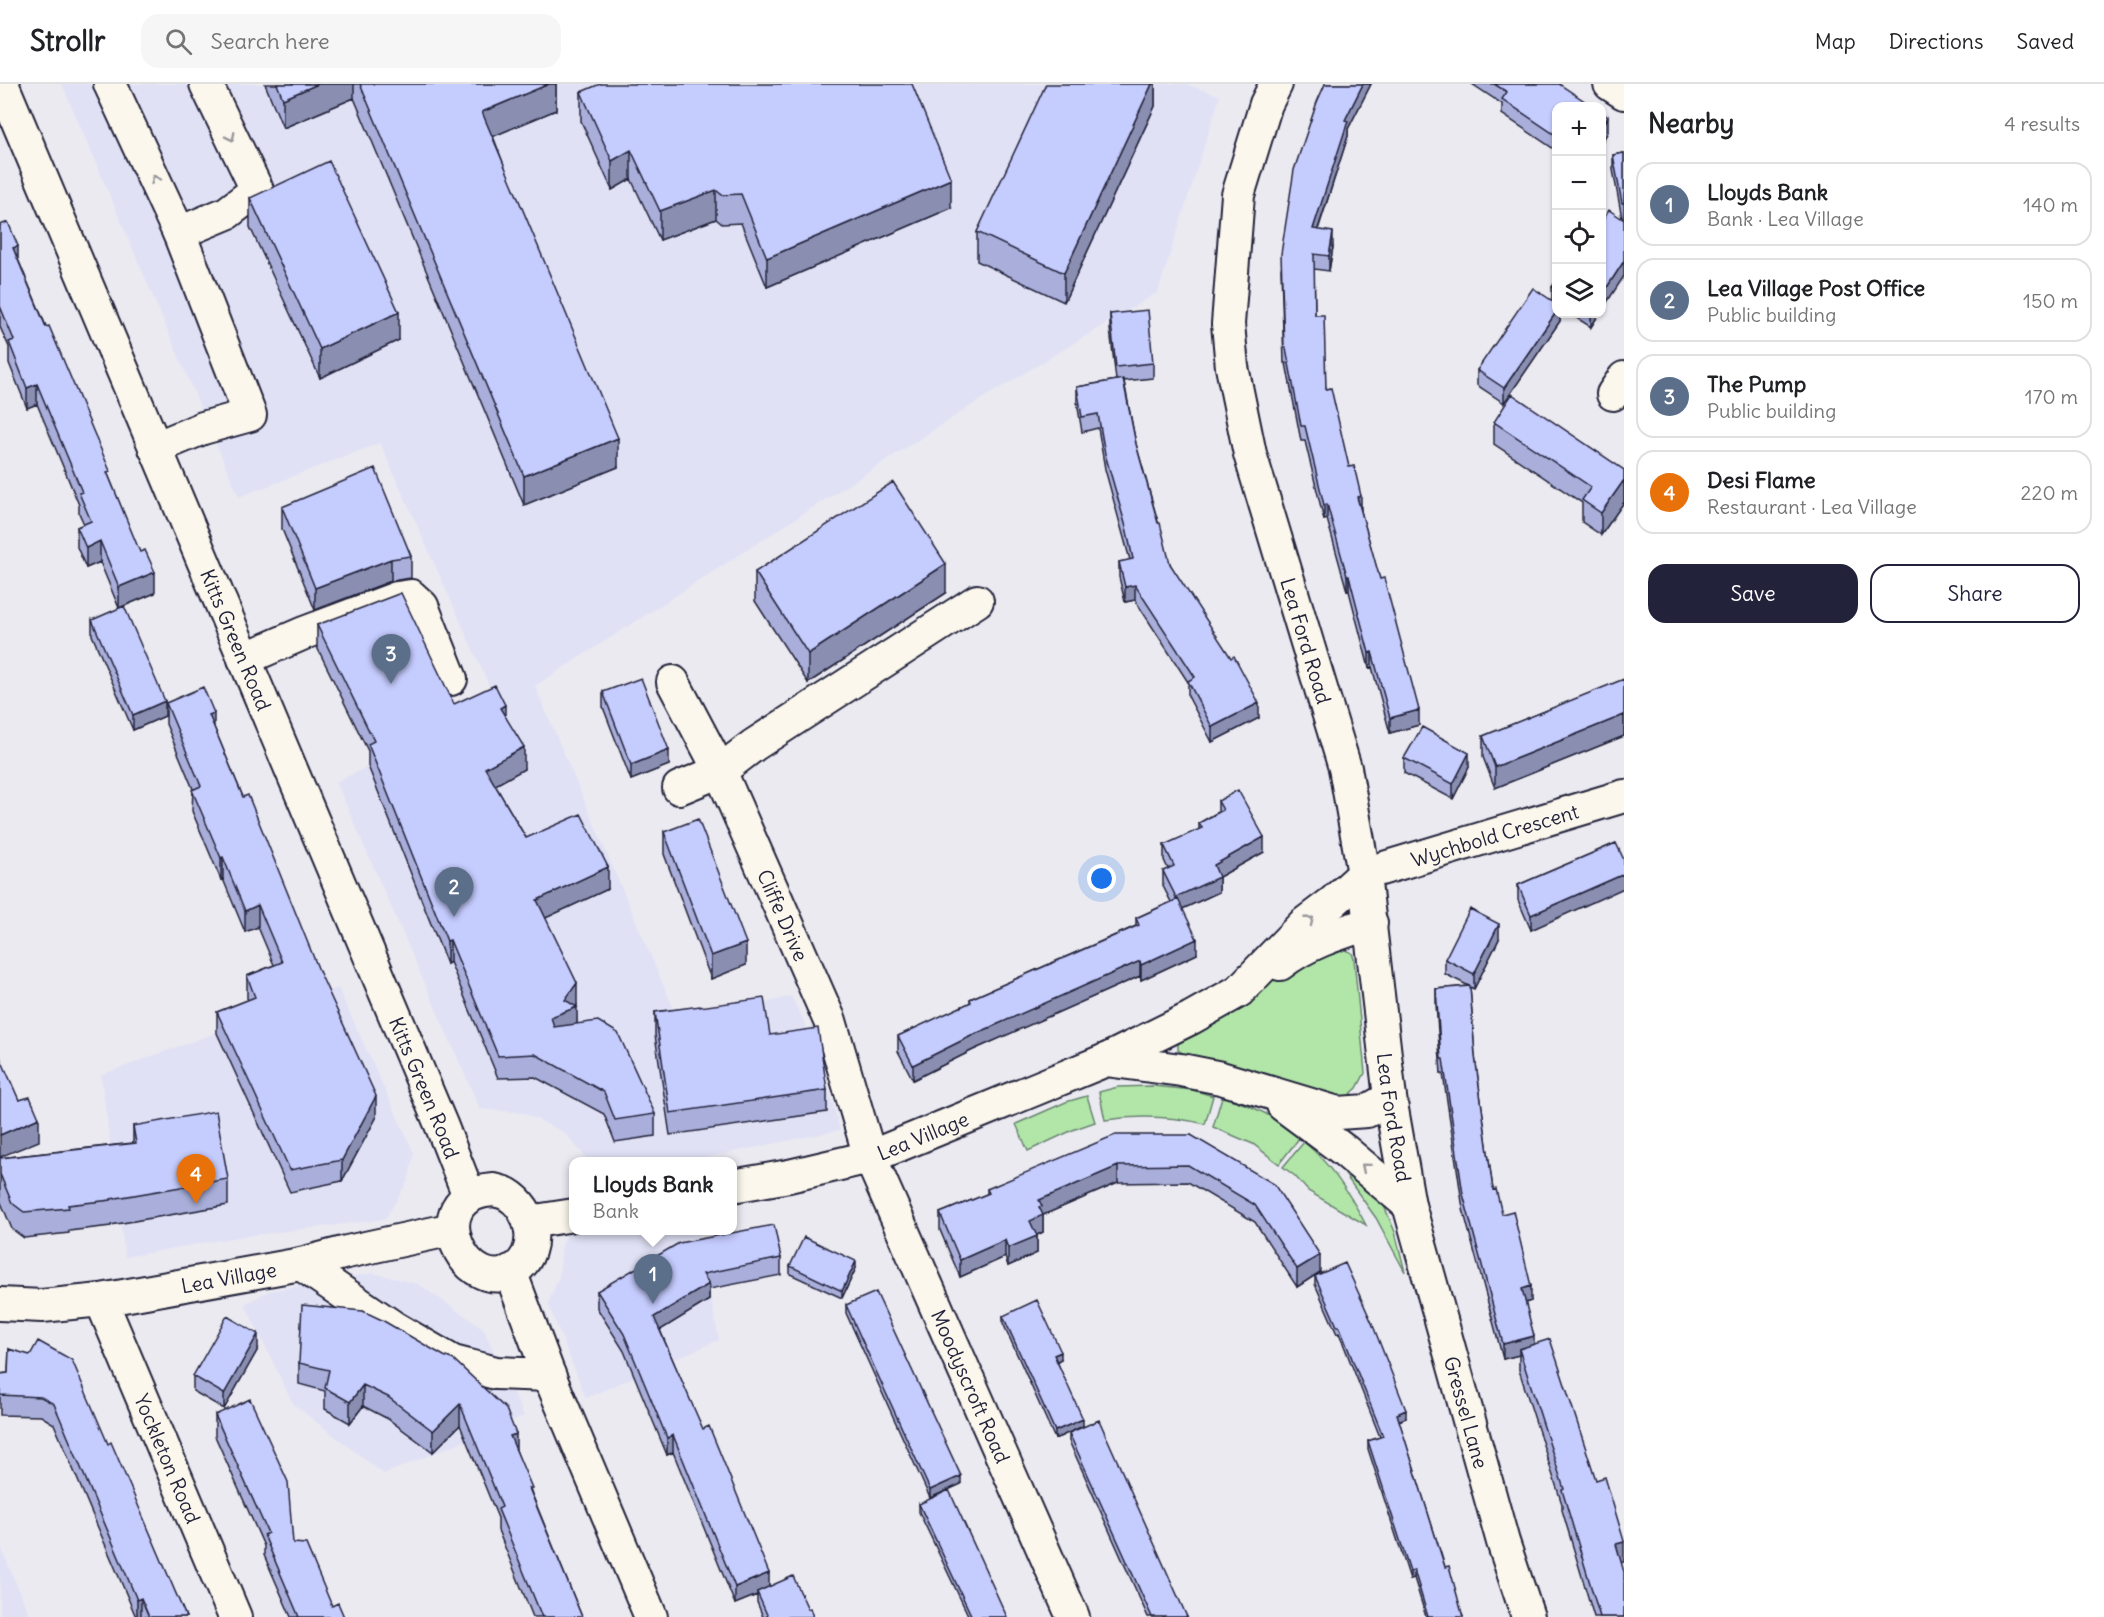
<!DOCTYPE html>
<html lang="en">
<head>
<meta charset="utf-8">
<style>
  body { margin:0; font-family:Delius,sans-serif; background:#f6f6f6; color:#202124 }
  .controls { position:absolute; right:18px; top:18px; display:grid; overflow:hidden; border-radius:12px; box-shadow:0 2px 4px #0004 }
  .controls button { width:54px; height:54px; display:grid; place-items:center; padding:0; border:0; border-bottom:2px solid #e0e0e0; background:#fff; color:#202124; font:30px sans-serif }
  .you { position:absolute; left:1102px; top:795px; width:21px; height:21px; margin:-15px; border:4px solid #fff; border-radius:50%; background:#1a73e8; box-shadow:0 0 0 9px #1a73e833 }
  .badge { display:grid; place-items:center; width:39px; height:39px; border-radius:50%; background:#22223b; color:#fff; font-size:20px; font-weight:700 }
  .pin { position:absolute; translate:-50% -50px; filter:drop-shadow(0 2px 3px #0008) }
  .pin::after { content:''; position:absolute; top:32px; width:21px; height:18px; background:inherit; clip-path:polygon(0 0,100% 0,50% 100%) }
  .popup { position:absolute; left:569px; top:1073px; width:168px; height:78px; box-sizing:border-box; display:grid; place-content:center; border-radius:12px; background:#fff; filter:drop-shadow(0 2px 4px #0005); font-size:20px; white-space:nowrap; color:#757577 }
  .popup b { font-size:22px; color:#202124 }
  .popup::after { content:''; position:absolute; left:50%; top:100%; margin-left:-12px; border:12px solid transparent; border-top-color:#fff }
  .list { margin:0; padding:0; list-style:none }
  h2 { display:flex; justify-content:space-between; align-items:center; height:78px; margin:0; padding:0 24px; font-size:26px }
  h2 small { font-size:20px; font-weight:400; color:#757577 }
  .list li { display:grid; grid-template-columns:39px 1fr auto; gap:18px; align-items:center; box-sizing:border-box; height:84px; margin:0 12px 12px; padding:0 12px; border:2px solid #e0e0e0; border-radius:18px }
  .list b { display:block; font-size:22px; white-space:nowrap }
  .list p { margin:0; font-size:20px; white-space:nowrap; color:#757577 }
  .list em { font-size:20px; font-style:normal; color:#757577 }
  .actions { display:flex; gap:12px; padding:18px 24px }
  .actions a { flex:1; padding:14px 0; border:2px solid #22223b; border-radius:18px; text-align:center; font-size:21px; color:#22223b }
  .actions .main { background:#22223b; color:#fff }
  .icon { flex:none; width:33px; height:33px; fill:none; stroke:currentColor; stroke-width:2; stroke-linecap:round; stroke-linejoin:round }
  .map { position:relative; flex:none; width:1624px; height:1533px; overflow:hidden }
  header { display:flex; align-items:center; gap:36px; box-sizing:border-box; height:84px; padding:0 30px; background:#fff; border-bottom:2px solid #e0e0e0 }
  header strong { font-size:28px }
  nav { display:flex; gap:33px; margin-inline-start:auto; font-size:21px }
  .search { width:420px; height:54px; background:#f6f6f6; display:flex; align-items:center; gap:15px; box-sizing:border-box; padding:0 21px; border-radius:18px; color:#757577; font-size:22px }
  main { display:flex }
  aside { flex:1; background:#fff }
  .map>svg:first-child { display:block }
  .built { fill:#e0e1f5 }
  .green { fill:#b1e6a8; stroke:#6a8472; stroke-width:1.5 }
  .lines { fill:none; stroke-linecap:round; stroke-linejoin:round }
  .minor-casing { stroke:#22223b; stroke-width:36 }
  .minor { stroke:#fbf7ec; stroke-width:32 }
  .wall { fill:#a9afda; stroke:#22223b; stroke-width:1.5 }
  .shaded-wall { fill:#8a8fb2; stroke:#22223b; stroke-width:1.5 }
  .building { fill:#c5ccfe; stroke:#22223b; stroke-width:1.5 }
  .oneway { stroke:#99979c }
  .labels { text-anchor:middle; dominant-baseline:central; stroke-width:4.5; stroke-linejoin:round; paint-order:stroke }
  .street-label { font-size:20px; fill:#22223b; stroke:#fbf7ec }
</style>
</head>
<body>
<header>
<strong>Strollr</strong>
<div class="search"><svg class="icon" aria-label="search" viewBox="0 0 24 24"><circle cx="10" cy="10" r="6"/><path d="M15 15l6 6"/></svg>Search here</div>
<nav><a>Map</a><a>Directions</a><a>Saved</a></nav>
</header>
<main>
<div class="map">
<svg width="1624" height="1533" viewBox="0 0 1624 1533">
  <rect width="100%" height="100%" fill="#ebeaf1"/>
  <filter id="ink" filterUnits="userSpaceOnUse"><feTurbulence type="fractalNoise" baseFrequency=".0167" numOctaves="2"/><feDisplacementMap in="SourceGraphic" scale="12" xChannelSelector="R" yChannelSelector="G"/><feConvolveMatrix kernelMatrix="1 2 1 2 8 2 1 2 1" color-interpolation-filters="sRGB"/></filter>
  <g filter="url(#ink)">
    <path class="built" d="M62 0H1186L1220 12 1158 208 985 313 535 602 681 942 791 912 818 966 840 1046 689 1077H589L565 1049 524 1029 480 1025 336 698 497 619 380 359 239 413Z
      M338 904 414 1069 408 1097 385 1135 231 1154 125 1173 101 991Z
      M574 1147H698L719 1256 586 1314 549 1222V1217L559 1193 562 1161 567 1151Z
      M373 1189 418 1200 483 1244 524 1332 384 1390 293 1320 245 1220 269 1207Z
      M0 1461 30 1533H0Z"/>
    <path class="green" d="M1343 864 1352 869 1354 875 1365 989 1357 1004 1345 1015 1187 972 1178 966V958L1182 955 1290 881Z
      M1153 1002 1193 1006 1213 1012 1205 1040C1171 1032 1140 1031 1105 1036L1099 1008 1118 1003Z
      M1087 1012 1095 1038 1075 1045 1028 1067 1016 1040 1066 1018Z
      M1222 1013C1252 1020 1277 1034 1300 1053L1279 1080 1253 1060 1213 1043Z
      M1304 1058C1331 1080 1350 1110 1366 1141L1308 1107 1295 1092 1283 1083Z
      M1346 1078 1382 1117 1395 1148 1405 1188 1376 1134 1341 1085Z"/>
    <g class="lines">
      <g class="minor-casing">
        <g id="minor">
          <path id="s1" d="M2 0 442 1043 469 1112"/>
          <path d="M110 0 179 149 250 331 203 344 155 364"/>
          <path id="s2" d="M1276 0 1266 20 1238 111 1228 240 1232 283 1250 370 1345 684 1364 790 1390 1014 1409 1121 1503 1458 1528 1533"/>
          <path d="M1610 0 1624 9"/>
          <path d="M179 149 227 129 257 106 206 0"/>
          <path d="M1613 310 1624 294"/>
          <path d="M244 575 304 549 397 514 411 512 422 522 451 595"/>
          <path id="s3" d="M673 598 720 687 830 937 870 1073 1073 1533"/>
          <path d="M679 704 720 687 754 661 977 517"/>
          <path d="M1280 880C1306 859 1340 849 1371 839"/>
          <path d="M1106 976 1181 986 1221 994 1338 1029 1367 1027 1390 1014"/>
          <path d="M1283 1021 1345 1067 1409 1121"/>
          <path id="s4" d="M732 1102 789 1092 870 1073 1106 976 1191 934 1239 907 1304 840 1333 818 1364 790 1624 712"/>
          <path d="M494 1106C498 1107 503 1108 507 1110 533 1125 541 1165 517 1184 468 1221 414 1111 494 1106Z"/>
          <path d="M529 1138 574 1131"/>
          <path d="M301 1180 393 1243 453 1278 496 1289 549 1291"/>
          <path d="M510 1187 549 1291 651 1533"/>
          <path id="s5" d="M101 1216 235 1533"/>
          <path id="s6" d="M0 1220 42 1222 101 1216 301 1180 347 1168 453 1145"/>
        </g>
      </g>
      <use href="#minor" class="minor"/>
    </g>
    <path class="wall" d="M265 0H556V26L493 52 618 383 524 421 354 14 283 44Z
      M1155 0V22L1064 218 977 177V148Z
      M1325 0H1371L1348 45V52L1318 146 1333 163 1329 187 1314 185 1315 231 1326 305 1361 427 1419 641 1390 649 1372 583 1369 584 1349 507H1347L1327 435 1324 436 1305 357H1301L1286 279H1284L1281 185Z
      M1472 0H1559L1557 22V67L1502 30V20Z
      M581 8 951 124 767 203 741 139 722 140 716 135 660 156 631 95 612 106 581 37Z
      M1624 69V134H1622L1613 86V71Z
      M250 114 399 256 320 294 250 143Z
      M0 141 18 175 110 395 155 509 119 524 100 478 86 484 77 463V443L84 440 79 429V421L37 320 27 324 9 279V263L0 243Z
      M1557 196V230H1560V237L1504 319 1477 301V286L1552 217V203Z
      M1110 230 1153 279V294L1124 297 1136 360 1170 480 1259 634 1212 658 1188 612V598L1135 516 1125 518 1119 493V478L1130 476 1105 385 1098 344 1082 348 1077 318V303L1116 296 1110 245Z
      M1570 230H1599L1591 243Z
      M1494 338 1624 386V418L1601 451 1582 438V419L1494 360Z
      M282 423 411 472V494L391 497 315 526 282 445Z
      M755 488 946 509 808 599 755 517Z
      M92 536 165 632 133 646 92 551Z
      M317 541 454 620 505 632 524 685 495 701 526 754 608 805 545 834 577 921 576 923 577 940 655 1030V1052L615 1058 604 1030 535 993 498 994 450 878 447 880 368 682V667L317 563Z
      M1624 595V652L1495 704 1483 673V652Z
      M603 608 669 681 631 696 603 623Z
      M166 619 214 643 376 1034 342 1097 290 1108 217 949V928L248 916 247 914V892L274 881 258 843 245 848 223 795 221 796 192 727 193 705 166 640Z
      M1404 674 1469 683 1453 715 1404 689Z
      M1218 717 1264 768 1219 793V808L1182 825 1197 870 1141 896 1140 892 973 966 913 996 898 967V952L970 919V915L1136 842V834L1171 818 1163 802V787L1168 785 1164 776V761L1199 746V739L1218 728Z
      M664 748 746 881 711 895 664 770Z
      M1616 759 1531 846 1518 816V801Z
      M1499 855 1474 905 1470 903 1475 972 1493 1106 1531 1217 1525 1219 1534 1260 1621 1479 1624 1533H1594L1562 1426V1420L1519 1286V1271L1503 1275 1463 1125 1443 990H1441L1436 920V905L1469 902 1445 890V875Z
      M700 923 770 951 827 1006V1028L670 1051 655 951V928Z
      M133 1042 228 1095V1121L111 1141V1142L69 1147V1149L24 1154 12 1145 0 1116V1074L133 1059Z
      M1191 1051 1320 1188 1297 1203 1255 1138 1188 1098 1118 1099 1043 1131V1148L1037 1151V1169L1008 1182 1005 1173 960 1193 940 1146V1129L987 1110V1105Z
      M781 1174V1191L709 1205V1216L660 1246 769 1502 808 1525 813 1533H763L757 1518V1511L735 1520 673 1368 667 1371 624 1267 597 1224V1207Z
      M790 1182 856 1184 842 1214 790 1190Z
      M1315 1192 1406 1334 1399 1337 1445 1483 1463 1533H1426L1414 1494 1410 1495 1368 1365V1357L1380 1353 1339 1249 1337 1250 1315 1200Z
      M846 1221 961 1400 930 1414 846 1229Z
      M363 1227 516 1366 532 1410 582 1533H533L498 1446V1434L460 1341 433 1368 388 1335 363 1322 350 1339 325 1325V1307L299 1300V1279Z
      M1003 1232 1061 1275 1057 1277 1083 1342 1055 1355 1003 1239Z
      M9 1265 108 1360 186 1533H136L54 1340 41 1332 0 1331V1290L8 1289Z
      M258 1265 224 1325 193 1307V1292Z
      M215 1331 332 1522 344 1533H291L264 1471V1462L215 1352Z
      M1069 1349 1187 1533H1148L1069 1357Z
      M919 1420 1007 1533H969L919 1428Z"/>
    <path class="shaded-wall" d="M318 0H354V14L283 44V15Z
      M549 0H556V26L482 57V28Z
      M1152 0H1155V22L1064 218V189Z
      M1363 0H1371L1348 45V52L1313 160V145L1345 36Z
      M1608 33V48L1602 58V43Z
      M631 66V95L612 106V77Z
      M951 95V124L767 203V174Z
      M716 106V135L660 156V127Z
      M1333 148V163L1329 187V172Z
      M18 162V182L13 164Z
      M1624 177V192L1602 226V211Z
      M1557 227V230H1560V237L1504 319V304Z
      M399 228V256L320 294V265Z
      M1591 230H1599L1591 243Z
      M37 300V320L27 324V304Z
      M618 354V383L524 421V392Z
      M1624 396V418L1601 451V429Z
      M1361 412V427L1357 413Z
      M1327 420V435L1324 436V421Z
      M100 457V478L86 484V464Z
      M391 475V497L315 526V504Z
      M946 480V509L808 599V570Z
      M155 488V509L119 524V503Z
      M1347 492H1349V507H1347Z
      M1135 501V516L1125 518V503Z
      M1372 568V583L1369 584V569Z
      M165 617V632L133 646V631Z
      M1259 619V634L1212 658V643Z
      M505 621V643L500 624Z
      M1419 626V641L1390 649V634Z
      M214 629V650L209 631Z
      M1624 631V652L1495 704V683Z
      M524 663V685L485 707V684Z
      M669 666V681L631 696V681Z
      M1469 669V683L1453 715V700Z
      M1264 753V768L1219 793V808L1176 828V813L1214 781Z
      M223 773V795L221 796V774Z
      M608 783V805L537 838V816Z
      M1624 790V804L1531 846V831Z
      M258 821V843L245 848V827Z
      M1499 840V855L1474 905V890Z
      M1197 855V870L1141 896V881Z
      M450 856V878L447 880V857Z
      M746 859V881L711 895V872Z
      M1140 877V892L973 966 913 996V981L973 951Z
      M577 899V921L575 924 577 923V945L551 955V933Z
      M376 1012V1034L342 1097V1076Z
      M39 1034V1057L0 1073V1051Z
      M1118 1082V1099L1043 1131V1148L1033 1153 1037 1152V1169L1008 1182V1164L1039 1116Z
      M1005 1156V1173L960 1193V1176Z
      M1320 1171V1188L1297 1203V1185Z
      M856 1177V1184L842 1214V1207Z
      M709 1200V1216L654 1250V1233Z
      M1531 1202V1217L1522 1220V1205Z
      M258 1250V1265L224 1325V1310Z
      M1534 1252V1267L1519 1265V1271L1503 1275V1260Z
      M1061 1268V1275L1054 1279V1271Z
      M363 1301V1322L350 1339V1318Z
      M460 1320V1341L433 1368V1347Z
      M1406 1326V1334L1397 1337V1330Z
      M1083 1335V1342L1055 1355V1347Z
      M516 1350V1371L510 1352Z
      M673 1351V1368L667 1371V1354Z
      M961 1392V1400L930 1414V1406Z
      M1624 1458V1478L1616 1480V1460Z
      M1414 1486V1494L1410 1495V1487Z
      M769 1489V1506L757 1508V1511L735 1520V1503Z
      M141 1514V1533H137V1516Z"/>
    <path class="building" d="M277 0H318L283 15Z
      M360 0H549L482 28 618 354 524 392Z
      M600 0H912L951 95 767 174 741 110 722 111 716 106 660 127 631 66 612 77 581 8Z
      M1046 0H1152L1064 189 977 148Z
      M1325 0H1363L1345 36 1348 37 1313 145 1333 148 1329 172 1314 170 1315 231H1324L1326 305 1331 304 1349 383 1354 382 1361 412 1357 413 1380 495 1384 494 1419 626 1390 634 1372 568 1369 569 1349 492H1347L1327 420 1324 421 1305 342H1301L1286 264H1284L1281 170 1294 86 1317 18Z
      M1494 0H1559L1592 22H1557V52L1502 15 1507 8Z
      M1602 29 1608 33 1602 43Z
      M1624 69V119H1622L1613 71Z
      M329 77 399 228 320 265 250 114Z
      M1609 126 1624 136V177L1602 211V138Z
      M8 138 18 162 13 164 46 243 49 242 110 387 107 388 140 468 145 466 155 488 119 503 100 457 86 464 77 443 91 437 79 409 82 408 37 300 27 304 9 258 14 256 0 222V141Z
      M1557 196V206L1552 203Z
      M1533 204 1557 220V227L1504 304 1477 286Z
      M1148 226 1153 279 1116 283 1110 230Z
      M1123 295 1136 360 1158 439H1160L1170 480 1231 574 1234 572 1259 619 1212 643 1188 597 1195 593 1135 501 1125 503 1119 478 1133 475 1126 443 1105 370 1098 330 1082 333 1077 303Z
      M1512 310 1624 386V396L1601 429 1582 416 1591 403 1494 338Z
      M375 384 411 472 391 475 315 504 282 423Z
      M893 398 946 480 808 570 755 488Z
      M401 509 454 620 495 601 505 621 500 624 524 663 485 684 526 754 581 730 608 783 537 816 577 899 565 916 577 923 551 933 554 943 598 937 618 949 655 1030 615 1036 604 1008 535 970 498 972 450 856 447 857 368 660 374 657 317 541Z
      M124 522 165 617 133 631 92 536Z
      M641 594 669 666 631 681 603 608Z
      M1624 595V631L1495 683 1483 652Z
      M203 603 214 629 209 631 243 713 248 711 320 889 376 1012 342 1076 290 1086 217 928 255 913 247 892 282 878 258 821 245 827 223 773 221 774 192 706 201 702 166 619Z
      M1422 643 1469 669 1453 700 1404 674Z
      M1238 706 1264 753 1214 781 1219 793 1176 813 1163 787 1174 782 1164 761 1202 744 1199 739 1223 726 1218 717Z
      M698 735 746 859 711 872 664 748Z
      M1616 759 1624 776V790L1531 831 1518 801Z
      M1178 815 1197 855 1141 881 1140 877 973 951 913 981 898 952 971 918 970 915 1139 841 1136 834Z
      M1470 825 1499 840 1474 890 1445 875Z
      M1470 902 1475 972 1493 1106 1496 1105 1502 1130 1513 1127 1531 1202 1522 1205 1534 1252 1503 1260 1463 1110 1443 975H1441L1436 905Z
      M764 914 770 951 818 944 827 1006 670 1029 655 928 700 922V923Z
      M0 973 19 1016 30 1013 39 1034 0 1051Z
      M216 1027 228 1095 111 1115V1116L68 1121 69 1124 24 1128 12 1119 0 1090V1074L136 1059 133 1042Z
      M1115 1051H1191L1274 1100 1320 1171 1297 1185 1255 1121 1188 1081 1118 1082 1039 1116 1042 1122 1039 1123 1043 1131 1030 1137 1037 1152 1008 1164 1005 1156 960 1176 940 1129 989 1109 987 1105Z
      M774 1141 781 1174 703 1190 709 1200 654 1233 703 1345 709 1342 769 1489 735 1503 673 1351 667 1354 624 1250 597 1207 679 1159Z
      M804 1153 856 1177 842 1207 790 1182Z
      M1345 1179 1372 1239 1406 1326 1397 1330 1445 1483 1449 1482 1463 1533H1428L1414 1486 1410 1487 1368 1357 1383 1352 1339 1242H1337L1315 1192Z
      M876 1208 961 1392 930 1406 846 1221Z
      M1037 1216 1061 1268 1054 1271 1083 1335 1055 1347 1003 1232Z
      M302 1221 363 1227 382 1236 444 1272 454 1276 506 1325 516 1350 510 1352 532 1404H529L582 1533H542L498 1425 502 1423 460 1320 433 1347 388 1313 363 1301 350 1318 325 1304 329 1286 299 1279Z
      M227 1232 258 1250 224 1310 193 1292Z
      M1550 1255 1596 1396 1605 1393 1624 1457V1458L1616 1460 1624 1488V1533H1600L1562 1406 1564 1405 1519 1265Z
      M38 1257 72 1276 108 1360 111 1358 186 1533H149L141 1514 137 1516 54 1320 41 1313 0 1311V1290L8 1289 9 1265 30 1271Z
      M250 1315 288 1398 293 1459 306 1460 332 1522 338 1519 344 1533H299L264 1451 268 1449 215 1331Z
      M1099 1336 1187 1533H1152L1069 1349Z
      M949 1406 1007 1533H972L919 1420Z
      M793 1492 808 1525 810 1524 813 1533H768L757 1508Z"/>
    <defs><path id="oneway-chevron" d="M-2-3.5L2.5 0L-2 3.5" fill="none" stroke-width="1.6" stroke-linecap="round" stroke-linejoin="round" transform="scale(1.5)"/></defs>
    <g class="oneway">
      <use href="#oneway-chevron" transform="translate(231 53) rotate(64)"/>
      <use href="#oneway-chevron" transform="translate(155 95) rotate(-115)"/>
      <use href="#oneway-chevron" transform="translate(1310 836) rotate(-38)"/>
      <use href="#oneway-chevron" transform="translate(1365 1083) rotate(-140)"/>
    </g>
  </g>
  <g class="labels">
    <g class="street-label">
      <text stroke="none"><textPath href="#s1" startOffset="603">Kitts Green Road</textPath></text>
      <text stroke="none"><textPath href="#s2" startOffset="574">Lea Ford Road</textPath></text>
      <text stroke="none"><textPath href="#s4" startOffset="854">Wychbold Crescent</textPath></text>
      <text stroke="none"><textPath href="#s3" startOffset="258">Cliffe Drive</textPath></text>
      <text stroke="none"><textPath href="#s1" startOffset="1089">Kitts Green Road</textPath></text>
      <text stroke="none"><textPath href="#s2" startOffset="1060">Lea Ford Road</textPath></text>
      <text stroke="none"><textPath href="#s4" startOffset="198">Lea Village</textPath></text>
      <text stroke="none"><textPath href="#s6" startOffset="231">Lea Village</textPath></text>
      <text stroke="none"><textPath href="#s3" startOffset="766">Moodyscroft Road</textPath></text>
      <text stroke="none"><textPath href="#s2" startOffset="1364">Gressel Lane</textPath></text>
      <text stroke="none"><textPath href="#s5" startOffset="172">Yockleton Road</textPath></text>
    </g>
  </g>
</svg>
<div class="controls">
<button>+</button>
<button>−</button>
<button><svg class="icon" aria-label="locate" viewBox="0 0 24 24"><circle cx="12" cy="12" r="6"/><path d="M12 2v4M12 18v4M2 12h4M18 12h4"/></svg></button>
<button><svg class="icon" aria-label="layers" viewBox="0 0 24 24"><path d="M12 4l9 5-9 5-9-5zM3 14l9 5 9-5"/></svg></button>
</div>
<div class="you"></div>
<div class="pin badge" style="left:653px;top:1220px;background:#5c6f8a">1</div>
<div class="popup"><b>Lloyds Bank</b>Bank</div>
<div class="pin badge" style="left:454px;top:833px;background:#5c6f8a">2</div>
<div class="pin badge" style="left:391px;top:600px;background:#5c6f8a">3</div>
<div class="pin badge" style="left:196px;top:1120px;background:#e8710a">4</div>
</div>
<aside>
<h2>Nearby<small>4 results</small></h2>
<ul class="list">
<li><span class="badge" style="background:#5c6f8a">1</span><div><b>Lloyds Bank</b><p>Bank · Lea Village</p></div><em>140 m</em></li>
<li><span class="badge" style="background:#5c6f8a">2</span><div><b>Lea Village Post Office</b><p>Public building</p></div><em>150 m</em></li>
<li><span class="badge" style="background:#5c6f8a">3</span><div><b>The Pump</b><p>Public building</p></div><em>170 m</em></li>
<li><span class="badge" style="background:#e8710a">4</span><div><b>Desi Flame</b><p>Restaurant · Lea Village</p></div><em>220 m</em></li>
</ul>
<div class="actions"><a class="main">Save</a><a>Share</a></div>
</aside>
</main>
</body>
</html>
